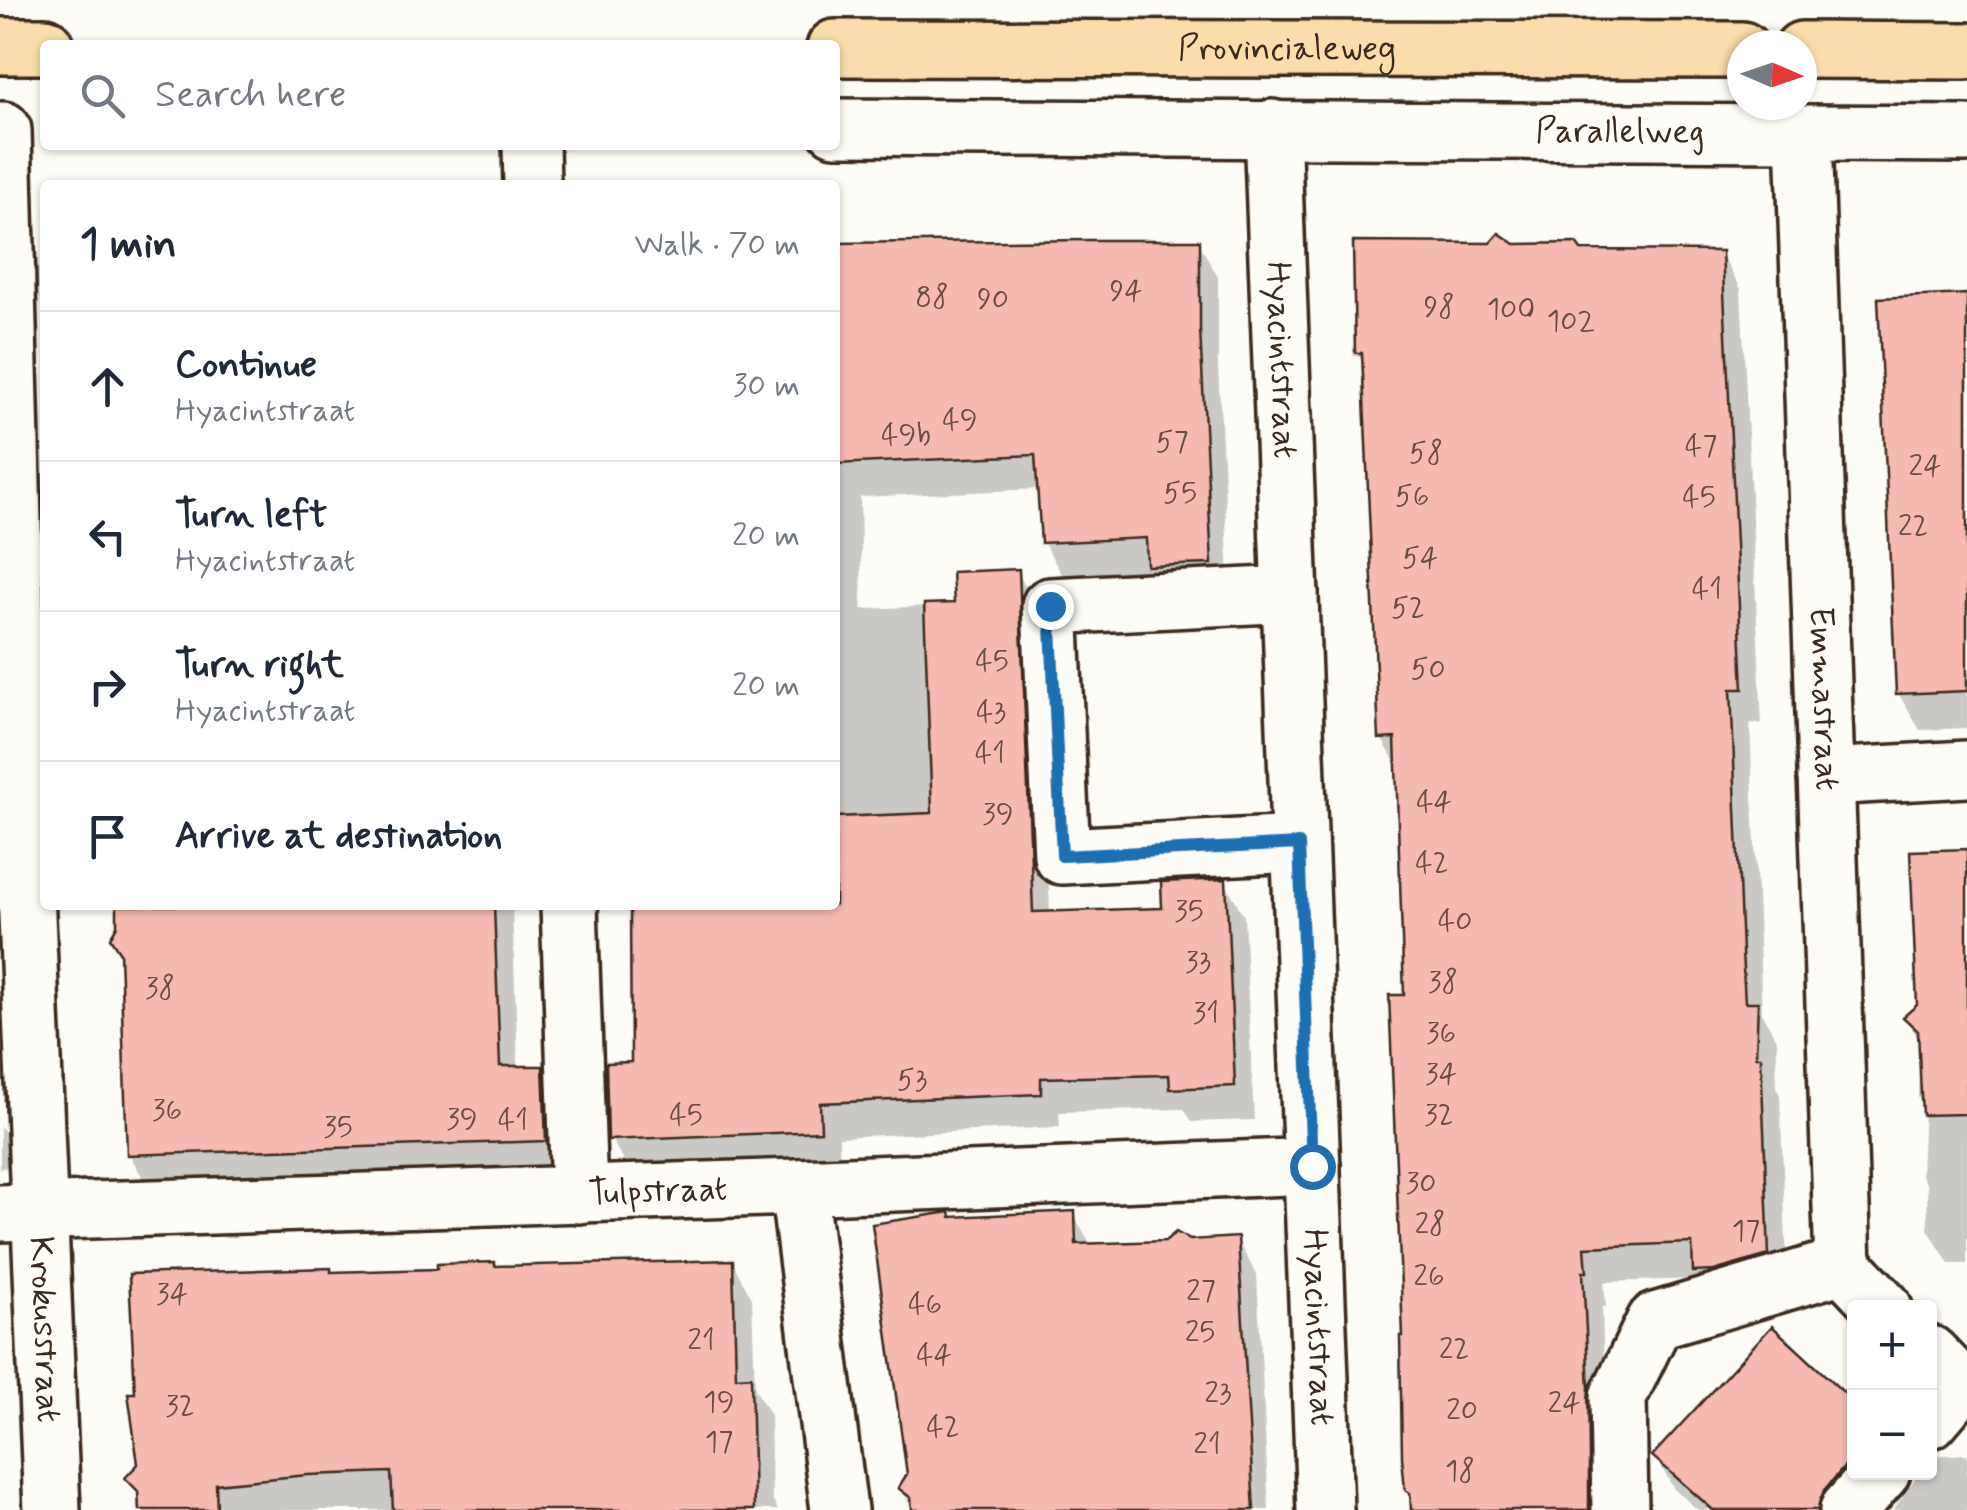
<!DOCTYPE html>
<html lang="en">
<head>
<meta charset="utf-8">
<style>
  body { margin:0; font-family:Mynerve,sans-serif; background:#f6f6f7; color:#1f2937 }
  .controls { position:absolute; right:30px; bottom:30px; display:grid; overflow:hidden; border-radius:10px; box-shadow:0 2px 8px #0004 }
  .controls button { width:90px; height:90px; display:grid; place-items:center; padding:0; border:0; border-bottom:2px solid #e0e1e3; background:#fff; color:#1f2937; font:50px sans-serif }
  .compass { position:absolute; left:1727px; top:30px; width:90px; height:90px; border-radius:50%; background:#fff; box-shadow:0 2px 8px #0004; rotate:92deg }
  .stop { position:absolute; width:30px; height:30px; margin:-22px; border:8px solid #1f6fb2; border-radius:50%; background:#fff }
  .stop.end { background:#1f6fb2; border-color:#fff; box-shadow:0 2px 10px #0008 }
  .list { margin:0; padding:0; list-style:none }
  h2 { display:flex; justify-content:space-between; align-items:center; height:130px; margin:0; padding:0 40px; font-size:42px }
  h2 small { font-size:32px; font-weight:400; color:#747a83 }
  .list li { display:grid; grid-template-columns:65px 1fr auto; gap:30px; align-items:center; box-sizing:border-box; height:150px; padding:0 40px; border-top:2px solid #e0e1e3 }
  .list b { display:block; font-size:38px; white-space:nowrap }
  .list p { margin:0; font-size:32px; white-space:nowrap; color:#747a83 }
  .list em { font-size:32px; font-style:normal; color:#747a83 }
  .icon { flex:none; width:55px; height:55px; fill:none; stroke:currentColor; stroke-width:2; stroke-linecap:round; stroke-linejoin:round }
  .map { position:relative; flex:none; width:1967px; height:1510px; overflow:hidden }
  .search { position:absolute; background:#fff; box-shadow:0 2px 8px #0004; left:40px; top:40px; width:800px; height:110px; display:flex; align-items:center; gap:25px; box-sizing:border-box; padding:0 35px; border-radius:10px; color:#747a83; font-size:38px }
  .panel { position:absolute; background:#fff; box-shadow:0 2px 8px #0004; left:40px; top:180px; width:800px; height:730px; border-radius:10px }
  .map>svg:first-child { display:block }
  .shadow { fill:#0003 }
  .building { fill:#f6bab1; stroke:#3b2a1e; stroke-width:2.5 }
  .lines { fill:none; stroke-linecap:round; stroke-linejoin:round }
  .minor-casing { stroke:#3b2a1e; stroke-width:62 }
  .major-casing { stroke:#3b2a1e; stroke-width:62 }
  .minor { stroke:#fdfcf7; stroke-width:55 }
  .major { stroke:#fbddab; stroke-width:55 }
  .route { stroke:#1f6fb2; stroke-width:12 }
  .labels { text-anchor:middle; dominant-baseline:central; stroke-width:10; stroke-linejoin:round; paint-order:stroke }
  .number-label { font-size:30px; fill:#6a4e43 }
  .street-label { font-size:35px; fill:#3b2a1e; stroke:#fdfcf7 }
</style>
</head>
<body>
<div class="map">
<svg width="1967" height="1510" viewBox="0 0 1967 1510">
  <rect width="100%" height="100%" fill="#fdfcf7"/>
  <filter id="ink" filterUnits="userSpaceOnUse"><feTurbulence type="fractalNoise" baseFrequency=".01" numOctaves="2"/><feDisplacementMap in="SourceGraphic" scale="20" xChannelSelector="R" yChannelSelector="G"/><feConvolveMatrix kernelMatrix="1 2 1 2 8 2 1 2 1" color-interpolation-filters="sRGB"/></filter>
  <g filter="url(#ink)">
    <path class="shadow" d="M1199 243 1218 277V365L1230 597 1169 600 1153 572 1063 576 1043 542 1040 489 860 497 862 609 957 605 1017 572 1037 606 1050 914 1165 910 1225 882 1244 916 1254 1120 1192 1122 1184 1109 1059 1112 1060 1127 839 1137 840 1165 631 1173 611 1139 633 1065V905H835V246Z
      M1514 247 1579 253H1721L1741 289 1762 724H1750L1761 989 1762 1014 1777 1040 1776 1087 1780 1095 1788 1290 1716 1307 1700 1279 1604 1282 1606 1307H1602L1608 1510H1419L1407 1489 1406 997 1399 768 1381 738 1365 366 1357 353Z
      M1967 296V728L1920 730 1898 693Z
      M1967 852V1264H1949L1928 1229 1927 1185 1921 1175 1924 1106 1918 1097 1920 1042 1906 1018 1919 1006Z
      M119 905H512L518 1068H542L563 1104 565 1176 150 1190 129 1154Z
      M0 1127 3 1129 25 1167 0 1168Z
      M1073 1214 1092 1246 1237 1240 1257 1275 1269 1510H913L901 1488 910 1475 951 1220Z
      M732 1262 752 1298 755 1389 770 1415 772 1499 778 1510H137L136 1470 332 1275Z
      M1772 1329 1854 1405V1472H1930V1456L1967 1454V1510H1893L1915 1480 1910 1474H1892L1854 1510H1698L1674 1489 1655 1456Z"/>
    <path class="building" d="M1499 233 1515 244 1576 243 1581 250 1722 251 1743 689H1731L1742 952 1745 1002H1758L1756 1057H1761L1769 1255 1714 1271 1693 1272 1692 1243 1585 1247 1587 1272H1583L1589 1389V1510H1411L1410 1493 1405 1490 1402 1457 1400 1336H1403L1389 995H1404L1395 738 1379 739 1362 353H1355L1353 242 1490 243Z
      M1088 240H1200V329L1212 564 1147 566 1146 538 1041 543 1035 455 835 464V243Z
      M1967 294V691L1896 694 1878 298Z
      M1019 569 1033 912 1162 908 1161 882 1226 879 1235 1086 1170 1089 1169 1075 1041 1078V1094L820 1103 821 1131 608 1140 606 1063 631 1062 630 905H835V817L932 813 924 604 954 603 952 572Z
      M1967 849V1114L1922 1115 1918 1031 1903 1017 1917 1005 1910 851Z
      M117 905H494L500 1066H543L546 1141 127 1155 120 953 110 938 117 926Z
      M1075 1211 1076 1244 1165 1241 1176 1232 1190 1240 1238 1237 1254 1510H912L911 1498 898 1488 907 1474 872 1224 950 1212 951 1217Z
      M733 1260 736 1377 751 1376 754 1510H393L391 1472 308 1475 216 1484 217 1510H139L138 1491 125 1478 138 1464 128 1393H135L129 1274 331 1268V1272L437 1269V1264L495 1262V1266Z
      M1772 1326 1854 1402V1456L1824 1490 1818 1510H1713L1652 1456Z"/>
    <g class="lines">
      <g class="minor-casing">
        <g id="minor">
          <path id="s1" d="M835 127 1967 134"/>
          <path id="s2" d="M1272 128 1325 1510"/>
          <path id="s3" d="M3 130 17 678 52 1510"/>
          <path id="s4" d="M1804 134 1843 1265 1884 1308"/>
          <path d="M531 145 532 185"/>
          <path d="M1290 594 1050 606 1062 856 1299 844"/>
          <path d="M1826 777 1967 769"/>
          <path d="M569 905 579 1195"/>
          <path d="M798 1187 839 1510"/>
          <path id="s5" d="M0 1213 798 1187 1312 1166"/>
          <path d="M1930 1354 1960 1385H1967"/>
          <path d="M1930 1420 1960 1385"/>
          <path d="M1620 1510 1618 1397 1655 1321 1843 1265"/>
          <path d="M1848 1510 1882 1472"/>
        </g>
      </g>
      <g class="major-casing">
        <g id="major">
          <path d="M0 46H45"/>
          <path id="s6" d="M835 48 1742 50"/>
          <path d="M1802 50 1967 51"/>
        </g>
      </g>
      <use href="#minor" class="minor"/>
      <use href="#major" class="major"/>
    </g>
  </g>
  <g class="lines" filter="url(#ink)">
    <path class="route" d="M1050 606 1062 856 1299 844 1312 1166"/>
  </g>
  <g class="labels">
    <g class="number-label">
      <text x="1126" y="291">94</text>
      <text x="932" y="297">88</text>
      <text x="993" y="299">90</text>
      <text x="1439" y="307">98</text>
      <text x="1511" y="309">100</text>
      <text x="1571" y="321">102</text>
      <text x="960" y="420">49</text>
      <text x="906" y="435">49b</text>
      <text x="1172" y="442">57</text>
      <text x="1701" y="446">47</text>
      <text x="1426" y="453">58</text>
      <text x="1925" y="466">24</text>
      <text x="1180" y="493">55</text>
      <text x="1412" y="496">56</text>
      <text x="1699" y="497">45</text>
      <text x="1913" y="526">22</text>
      <text x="1420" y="558">54</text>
      <text x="1707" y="589">41</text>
      <text x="1408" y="608">52</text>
      <text x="992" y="661">45</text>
      <text x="1428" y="669">50</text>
      <text x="991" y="712">43</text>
      <text x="990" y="753">41</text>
      <text x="1434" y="802">44</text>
      <text x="998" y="814">39</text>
      <text x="1432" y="863">42</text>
      <text x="1189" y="911">35</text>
      <text x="1455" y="921">40</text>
      <text x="1198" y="962">33</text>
      <text x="1443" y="982">38</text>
      <text x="160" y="988">38</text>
      <text x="1206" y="1013">31</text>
      <text x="1441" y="1033">36</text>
      <text x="1441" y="1074">34</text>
      <text x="912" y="1080">53</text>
      <text x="167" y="1110">36</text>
      <text x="686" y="1115">45</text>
      <text x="1439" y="1115">32</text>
      <text x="462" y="1119">39</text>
      <text x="513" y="1120">41</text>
      <text x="338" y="1127">35</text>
      <text x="1421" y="1183">30</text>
      <text x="1430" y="1224">28</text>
      <text x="1746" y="1231">17</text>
      <text x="1429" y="1276">26</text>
      <text x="1201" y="1291">27</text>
      <text x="172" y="1294">34</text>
      <text x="925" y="1304">46</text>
      <text x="1200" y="1332">25</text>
      <text x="701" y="1340">21</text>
      <text x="1454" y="1349">22</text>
      <text x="934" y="1355">44</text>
      <text x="1218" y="1393">23</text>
      <text x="719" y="1402">19</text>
      <text x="1564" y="1403">24</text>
      <text x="180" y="1406">32</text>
      <text x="1462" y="1410">20</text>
      <text x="943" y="1427">42</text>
      <text x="719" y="1442">17</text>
      <text x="1207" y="1444">21</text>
      <text x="1460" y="1471">18</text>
    </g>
    <g class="street-label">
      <text stroke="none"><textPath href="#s6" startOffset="452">Provincialeweg</textPath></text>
      <text stroke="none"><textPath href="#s1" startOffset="785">Parallelweg</textPath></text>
      <text stroke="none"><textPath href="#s2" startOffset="232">Hyacintstraat</textPath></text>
      <text stroke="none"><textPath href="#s4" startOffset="565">Emmastraat</textPath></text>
      <text stroke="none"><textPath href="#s5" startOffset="658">Tulpstraat</textPath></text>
      <text stroke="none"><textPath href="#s2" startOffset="1200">Hyacintstraat</textPath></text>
      <text stroke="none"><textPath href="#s3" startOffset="1200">Krokusstraat</textPath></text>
    </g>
  </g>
</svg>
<div class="controls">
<button>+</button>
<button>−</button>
</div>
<svg class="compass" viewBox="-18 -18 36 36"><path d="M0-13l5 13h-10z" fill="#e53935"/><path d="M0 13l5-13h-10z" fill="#747a83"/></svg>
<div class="stop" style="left:1312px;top:1166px"></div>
<div class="stop end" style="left:1050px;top:606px"></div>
<div class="search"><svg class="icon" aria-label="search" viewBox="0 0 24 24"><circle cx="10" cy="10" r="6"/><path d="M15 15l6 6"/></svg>Search here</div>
<section class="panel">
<h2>1 min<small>Walk · 70 m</small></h2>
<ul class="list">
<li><svg class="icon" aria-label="ahead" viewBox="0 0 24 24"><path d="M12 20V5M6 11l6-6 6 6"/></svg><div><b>Continue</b><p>Hyacintstraat</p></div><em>30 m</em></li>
<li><svg class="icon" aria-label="left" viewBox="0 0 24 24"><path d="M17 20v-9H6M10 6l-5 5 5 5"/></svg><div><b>Turn left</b><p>Hyacintstraat</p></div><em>20 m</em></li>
<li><svg class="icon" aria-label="right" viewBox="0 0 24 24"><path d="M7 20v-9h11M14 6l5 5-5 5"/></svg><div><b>Turn right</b><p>Hyacintstraat</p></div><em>20 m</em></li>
<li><svg class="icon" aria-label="arrive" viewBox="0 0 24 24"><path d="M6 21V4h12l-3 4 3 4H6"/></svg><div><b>Arrive at destination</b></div></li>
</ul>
</section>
</div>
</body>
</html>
